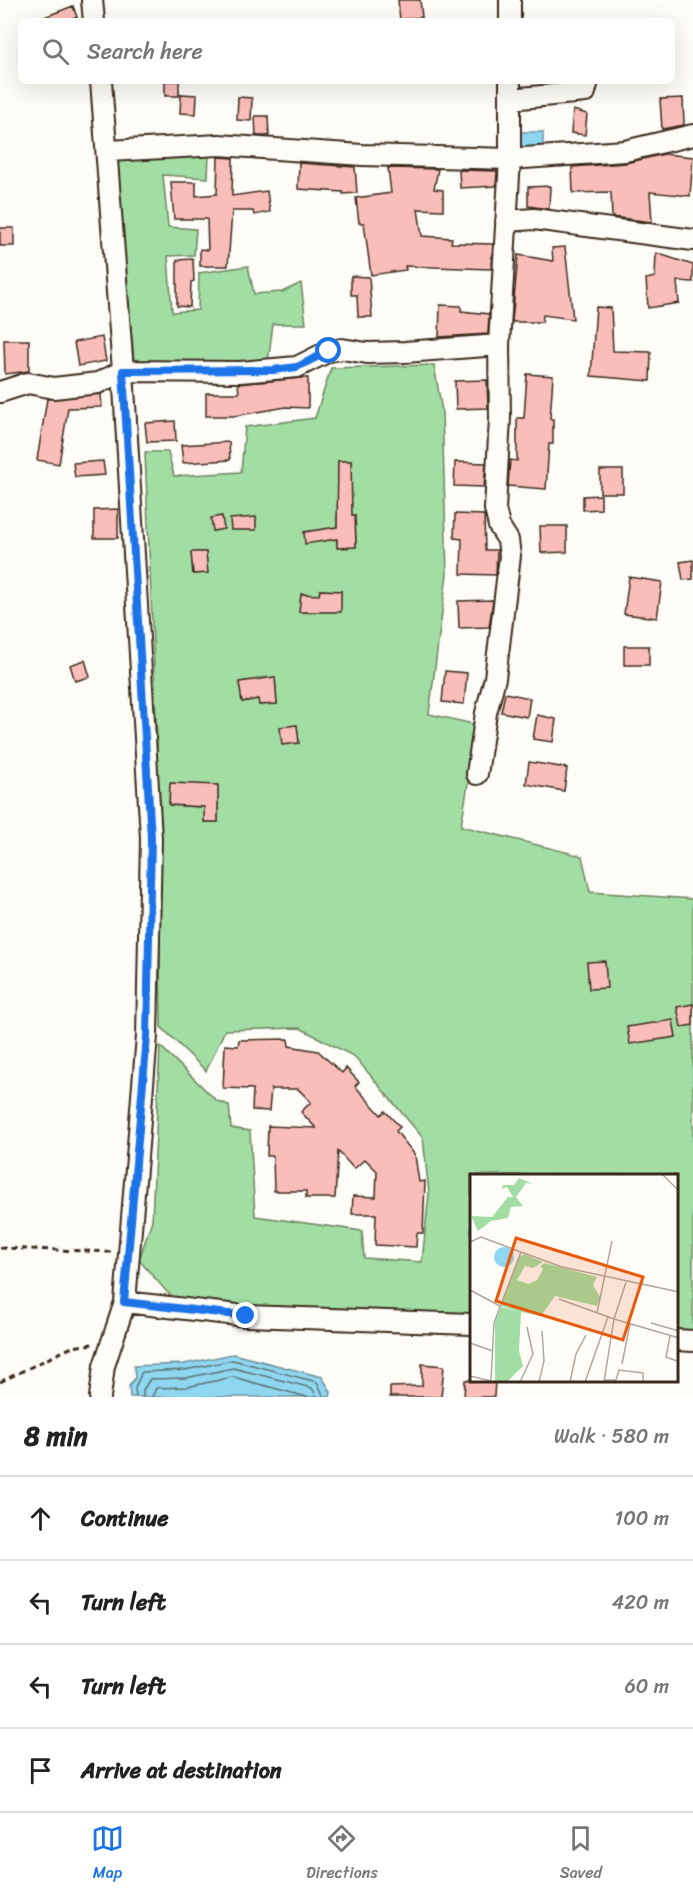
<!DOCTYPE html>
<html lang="en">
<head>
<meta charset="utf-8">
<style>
  body { margin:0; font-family:Sriracha,sans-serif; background:#f2f2f2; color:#222 }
  .stop { position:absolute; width:18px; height:18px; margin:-14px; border:4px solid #1a73e8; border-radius:50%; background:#fff }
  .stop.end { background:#1a73e8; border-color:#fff; box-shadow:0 2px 6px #0008 }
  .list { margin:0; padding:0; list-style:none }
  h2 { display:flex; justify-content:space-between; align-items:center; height:78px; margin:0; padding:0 24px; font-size:26px }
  h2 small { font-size:20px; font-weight:400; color:#767676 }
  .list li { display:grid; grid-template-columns:39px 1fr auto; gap:18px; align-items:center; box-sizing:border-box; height:84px; padding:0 24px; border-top:2px solid #e0e0e0 }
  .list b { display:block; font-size:22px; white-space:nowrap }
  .list em { font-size:20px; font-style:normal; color:#767676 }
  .icon { flex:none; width:33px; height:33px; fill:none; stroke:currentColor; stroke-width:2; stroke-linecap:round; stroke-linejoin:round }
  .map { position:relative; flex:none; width:693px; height:1397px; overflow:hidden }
  .search { position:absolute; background:#fff; box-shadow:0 6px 24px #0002; left:18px; right:18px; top:18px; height:66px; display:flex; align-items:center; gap:15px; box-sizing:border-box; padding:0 21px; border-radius:9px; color:#767676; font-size:22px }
  .sheet { height:414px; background:#fff }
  nav { display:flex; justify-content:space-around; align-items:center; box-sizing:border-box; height:84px; border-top:2px solid #e0e0e0; background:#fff; font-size:16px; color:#767676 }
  nav a { display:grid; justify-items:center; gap:3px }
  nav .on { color:#1a73e8 }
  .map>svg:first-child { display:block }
  .green { fill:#a2dda3; stroke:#6e8460; stroke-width:1.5; fill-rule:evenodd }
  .water { fill:#8fd7f1; stroke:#6d929d; stroke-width:1.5 }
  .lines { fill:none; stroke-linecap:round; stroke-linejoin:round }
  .shore { stroke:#5d6f72; stroke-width:1.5 }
  .building { fill:#fabeba; stroke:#3b2a1e; stroke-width:1.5 }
  .minor-casing { stroke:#3b2a1e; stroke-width:24 }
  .path { stroke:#3b2a1e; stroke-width:3; stroke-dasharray:6 4.5; stroke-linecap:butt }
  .minor { stroke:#fdfcf7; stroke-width:20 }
  .route { stroke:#1a73e8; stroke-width:8 }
  .inset-road { fill:none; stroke:#afa8a0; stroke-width:1.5 }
  .view { fill:#e8590c; fill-opacity:0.15; stroke:#e8590c; stroke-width:3 }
  .inset-edge { fill:none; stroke:#3b2a1e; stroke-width:3 }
</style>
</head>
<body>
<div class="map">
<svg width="693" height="1397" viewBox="0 0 693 1397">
  <rect width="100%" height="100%" fill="#fdfcf7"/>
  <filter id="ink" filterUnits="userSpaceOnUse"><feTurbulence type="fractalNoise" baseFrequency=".0167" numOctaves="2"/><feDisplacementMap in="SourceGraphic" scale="12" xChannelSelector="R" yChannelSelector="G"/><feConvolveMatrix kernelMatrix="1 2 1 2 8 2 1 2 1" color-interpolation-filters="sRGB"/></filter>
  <g filter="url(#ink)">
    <path class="green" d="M209 154 208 178 163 175 168 227 196 229 194 255 168 256 172 312 198 310 199 273 248 266 254 294 282 292 301 283 306 324H273L268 363 134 361 115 157Z
      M434 365 442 411 447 574 429 714 478 725 461 826 582 856 590 892 693 899V1330L677 1329 676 1175H471V1316L254 1309 180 1302 167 1292 139 1260 152 1220 160 1046 217 1101 229 1105 231 1128 250 1131 255 1216 362 1231 364 1258 422 1262 429 1193 423 1138 355 1057 300 1028 225 1030 206 1071 161 1027 157 740 145 452H168L174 476 241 472 245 427 315 418 331 368ZM338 461H351V493L338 494ZM337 515H355L356 547 337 548ZM206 552 207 573 193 574 191 553ZM320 590 341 591 340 611H319ZM301 594 314 595 312 613 300 612ZM275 677 277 704 259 705 257 678ZM297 725 299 743 282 744 281 727ZM170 783 199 807 169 805ZM218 785V822H204Z"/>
    <path class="water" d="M515 132H543V150L515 151Z
      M233 1354 322 1377 331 1392 330 1397H130L129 1386 135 1378 134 1366 184 1364Z"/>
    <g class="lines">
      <path class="shore" d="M136 1397 135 1388 142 1372 185 1370 233 1360 317 1382 324 1397
        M143 1397V1390L150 1379 186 1378 233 1368 312 1388 317 1397
        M152 1397 156 1388 187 1387 233 1377 307 1397"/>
    </g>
    <path class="building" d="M398 0H420L422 17 400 20Z
      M73 6 77 17 66 21H34Z
      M165 81H179V96H165Z
      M181 94 197 95 196 114 180 113Z
      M238 97 252 98 251 121 237 120Z
      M683 98 684 125 662 129 660 99Z
      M573 110 587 114 585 135 571 133Z
      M255 116H268L269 136H256Z
      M664 154 693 157 690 196 650 192 652 222 612 217 611 192 573 193 572 167 626 163Z
      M218 157 233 158 232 196 267 191 270 212 254 215 253 211H232L228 266H200V249L208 250 207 219H174L171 182H196V196L217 194Z
      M299 163 355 167 357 193 343 194V192L298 189Z
      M388 168 438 169 434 189 443 190V210L418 209 422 236 452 238 451 243 493 244 491 269 405 266 406 270 371 275 364 223H359L356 198 391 193Z
      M459 170 497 171 496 186 460 188Z
      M550 186 549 209 528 206V187Z
      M0 228H14V246H0Z
      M565 247 573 319 543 315 542 322H512L518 255 553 261 552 248Z
      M656 253 693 265V282L677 281 679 303 648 308 646 279 655 277Z
      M193 259 194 281 191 282 190 307 177 306V260Z
      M351 276 369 277 372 317H358L357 295H351Z
      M440 305 461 306V311L489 314 488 334 439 337Z
      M596 307 611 308 613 351 651 352 650 381 591 376Z
      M102 337 106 361 78 366 74 342Z
      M4 340H29V371L5 374Z
      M527 374 553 376 550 419H553V444H549L546 489 508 486 510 460 517 461V418H524Z
      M301 378H308V408L286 407 234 416H206V393H239L238 384Z
      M487 380 488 408 456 409 455 381Z
      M101 394 102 407 68 408 59 464 37 460 47 399Z
      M175 421 176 441 147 442 145 423Z
      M229 442 230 460 183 463 181 445Z
      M103 461 105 475 75 477 73 463Z
      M338 461H351L352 515H355L356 547 337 548V539L305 544 304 532 337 527Z
      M455 462 486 463 484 487 454 486Z
      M600 470H623V493H600Z
      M601 495V509L583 510V496Z
      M118 509V538H94V510Z
      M455 514 484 515 485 550H497L496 575 461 574 462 539 454 538Z
      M222 516 224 529 213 531 211 518Z
      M256 517V530H231L230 519Z
      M540 526H567V552L541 553Z
      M191 552H206L208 573 193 574Z
      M693 560V579L683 580 680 562Z
      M629 577 662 582 657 618 624 614Z
      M320 590 341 591V612H299L301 594 319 595Z
      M493 600 489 627 459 628 458 601Z
      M624 646H649V665H624Z
      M85 660 90 677 75 681 70 665Z
      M445 671 467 673 464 704 442 702Z
      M275 677 277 704 259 705 258 699 242 702 239 682Z
      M505 693 530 698 527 717 501 712Z
      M537 715 556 719 553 742 533 739Z
      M297 725 299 743 282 745 280 727Z
      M529 762 567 768 564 791 526 784Z
      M170 783 218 785V822H204V807L169 805Z
      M605 961 607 988 589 989 587 962Z
      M693 1004V1025L681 1027 677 1007Z
      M673 1020 676 1037 630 1044 627 1027Z
      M288 1039 289 1046 318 1051 342 1073 346 1068 359 1082 355 1086 381 1115 385 1111 400 1127 396 1131 415 1155 419 1182 425 1181 423 1233H417L416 1247 375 1245 376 1214H352L353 1196 376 1197 377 1171 365 1159 354 1169 338 1151 335 1198H306V1191H274L273 1156H267L268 1126 316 1128 301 1112 311 1102 298 1089H271L269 1111 252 1110 253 1089 223 1088 225 1045 238 1046 239 1040Z
      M422 1364 444 1366 441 1397H390V1387L422 1386Z
      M465 1380H495L494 1397H464Z"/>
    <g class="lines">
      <g class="minor-casing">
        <path id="minor" d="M92 0 94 21
          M510 0V21
          M101 81 123 371 151 838 147 1036 125 1302 246 1316 471 1324
          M510 81V159L625 151 693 135
          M510 99 585 92 588 81
          M108 151 219 145 362 155 510 159 499 345 500 418 495 509 499 526 508 540 510 556 495 678 486 713 477 774
          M506 221 534 219 693 240
          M0 392 28 383 54 388 98 383 123 371 240 372 297 367 329 351 342 349 367 353 405 352 499 345
          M676 1340 693 1341
          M100 1397 104 1366 125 1302"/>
      </g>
      <path class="path" d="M0 1248 112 1252
        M0 1382 72 1347 93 1344"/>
      <use href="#minor" class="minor"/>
    </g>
  </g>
  <g class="lines" filter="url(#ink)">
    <path class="route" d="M246 1316 124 1302 147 1036 151 838 123 371 273 370 297 367 329 351"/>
  </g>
  <g transform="translate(470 1174)">
    <rect width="208" height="208" fill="#fdfcf7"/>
    <path d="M49 4 63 10 56 9 46 23 53 32 41 33 38 44 21 47 8 57 1 42 22 43 38 23H43L37 13 32 15 33 11H44ZM54 80 73 88 63 94 55 92 47 106 58 110 67 106 73 95 70 92 75 89 127 103 123 111 130 123 127 132 85 122 71 142 51 138 49 177 53 192 37 208H25V148L31 133 49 138 31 132 49 83Z" fill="#a2dda3"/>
    <path d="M24 83a10 10 0 1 1 20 0a10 10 0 1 1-20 0Z" fill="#8fd7f1"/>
    <path class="inset-road" d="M192 0 209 17M0 68 11 63 51 78M0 116 30 132M89 125 144 145 156 108M127 139 142 67M181 149 209 157M200 162 196 183 207 187M0 169 23 177M152 190 160 150M0 202 21 207M21 206 24 149 51 78 92 93 209 118M135 206H146L149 196 173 199V208M50 208 63 180 57 153M69 208 74 187 72 157M100 208 106 180 116 161M115 208 138 143M134 208 144 145 209 164"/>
    <path class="view" d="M46 64 173 103 153 166 26 127Z"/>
    <rect width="208" height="208" class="inset-edge"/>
  </g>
</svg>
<div class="stop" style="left:329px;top:351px"></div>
<div class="stop end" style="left:246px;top:1316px"></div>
<div class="search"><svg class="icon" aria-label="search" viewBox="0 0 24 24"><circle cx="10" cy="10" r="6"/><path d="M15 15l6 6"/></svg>Search here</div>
</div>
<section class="sheet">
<h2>8 min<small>Walk · 580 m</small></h2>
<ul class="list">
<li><svg class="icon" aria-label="ahead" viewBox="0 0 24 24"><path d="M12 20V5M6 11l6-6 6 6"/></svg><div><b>Continue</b></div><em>100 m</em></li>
<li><svg class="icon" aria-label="left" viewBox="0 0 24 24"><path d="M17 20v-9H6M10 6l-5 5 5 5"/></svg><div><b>Turn left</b></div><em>420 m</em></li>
<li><svg class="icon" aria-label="left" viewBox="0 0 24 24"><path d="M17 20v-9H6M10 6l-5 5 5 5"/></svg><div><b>Turn left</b></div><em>60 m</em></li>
<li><svg class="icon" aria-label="arrive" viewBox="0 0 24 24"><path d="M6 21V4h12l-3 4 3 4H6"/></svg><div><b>Arrive at destination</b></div></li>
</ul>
</section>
<nav>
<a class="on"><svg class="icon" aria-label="map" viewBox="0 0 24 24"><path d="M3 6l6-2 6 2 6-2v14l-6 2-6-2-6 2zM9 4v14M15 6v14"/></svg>Map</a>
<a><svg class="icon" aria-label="directions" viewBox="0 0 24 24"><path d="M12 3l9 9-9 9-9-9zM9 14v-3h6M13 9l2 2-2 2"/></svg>Directions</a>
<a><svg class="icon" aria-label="saved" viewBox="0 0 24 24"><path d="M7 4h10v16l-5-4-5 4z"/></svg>Saved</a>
</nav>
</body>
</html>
